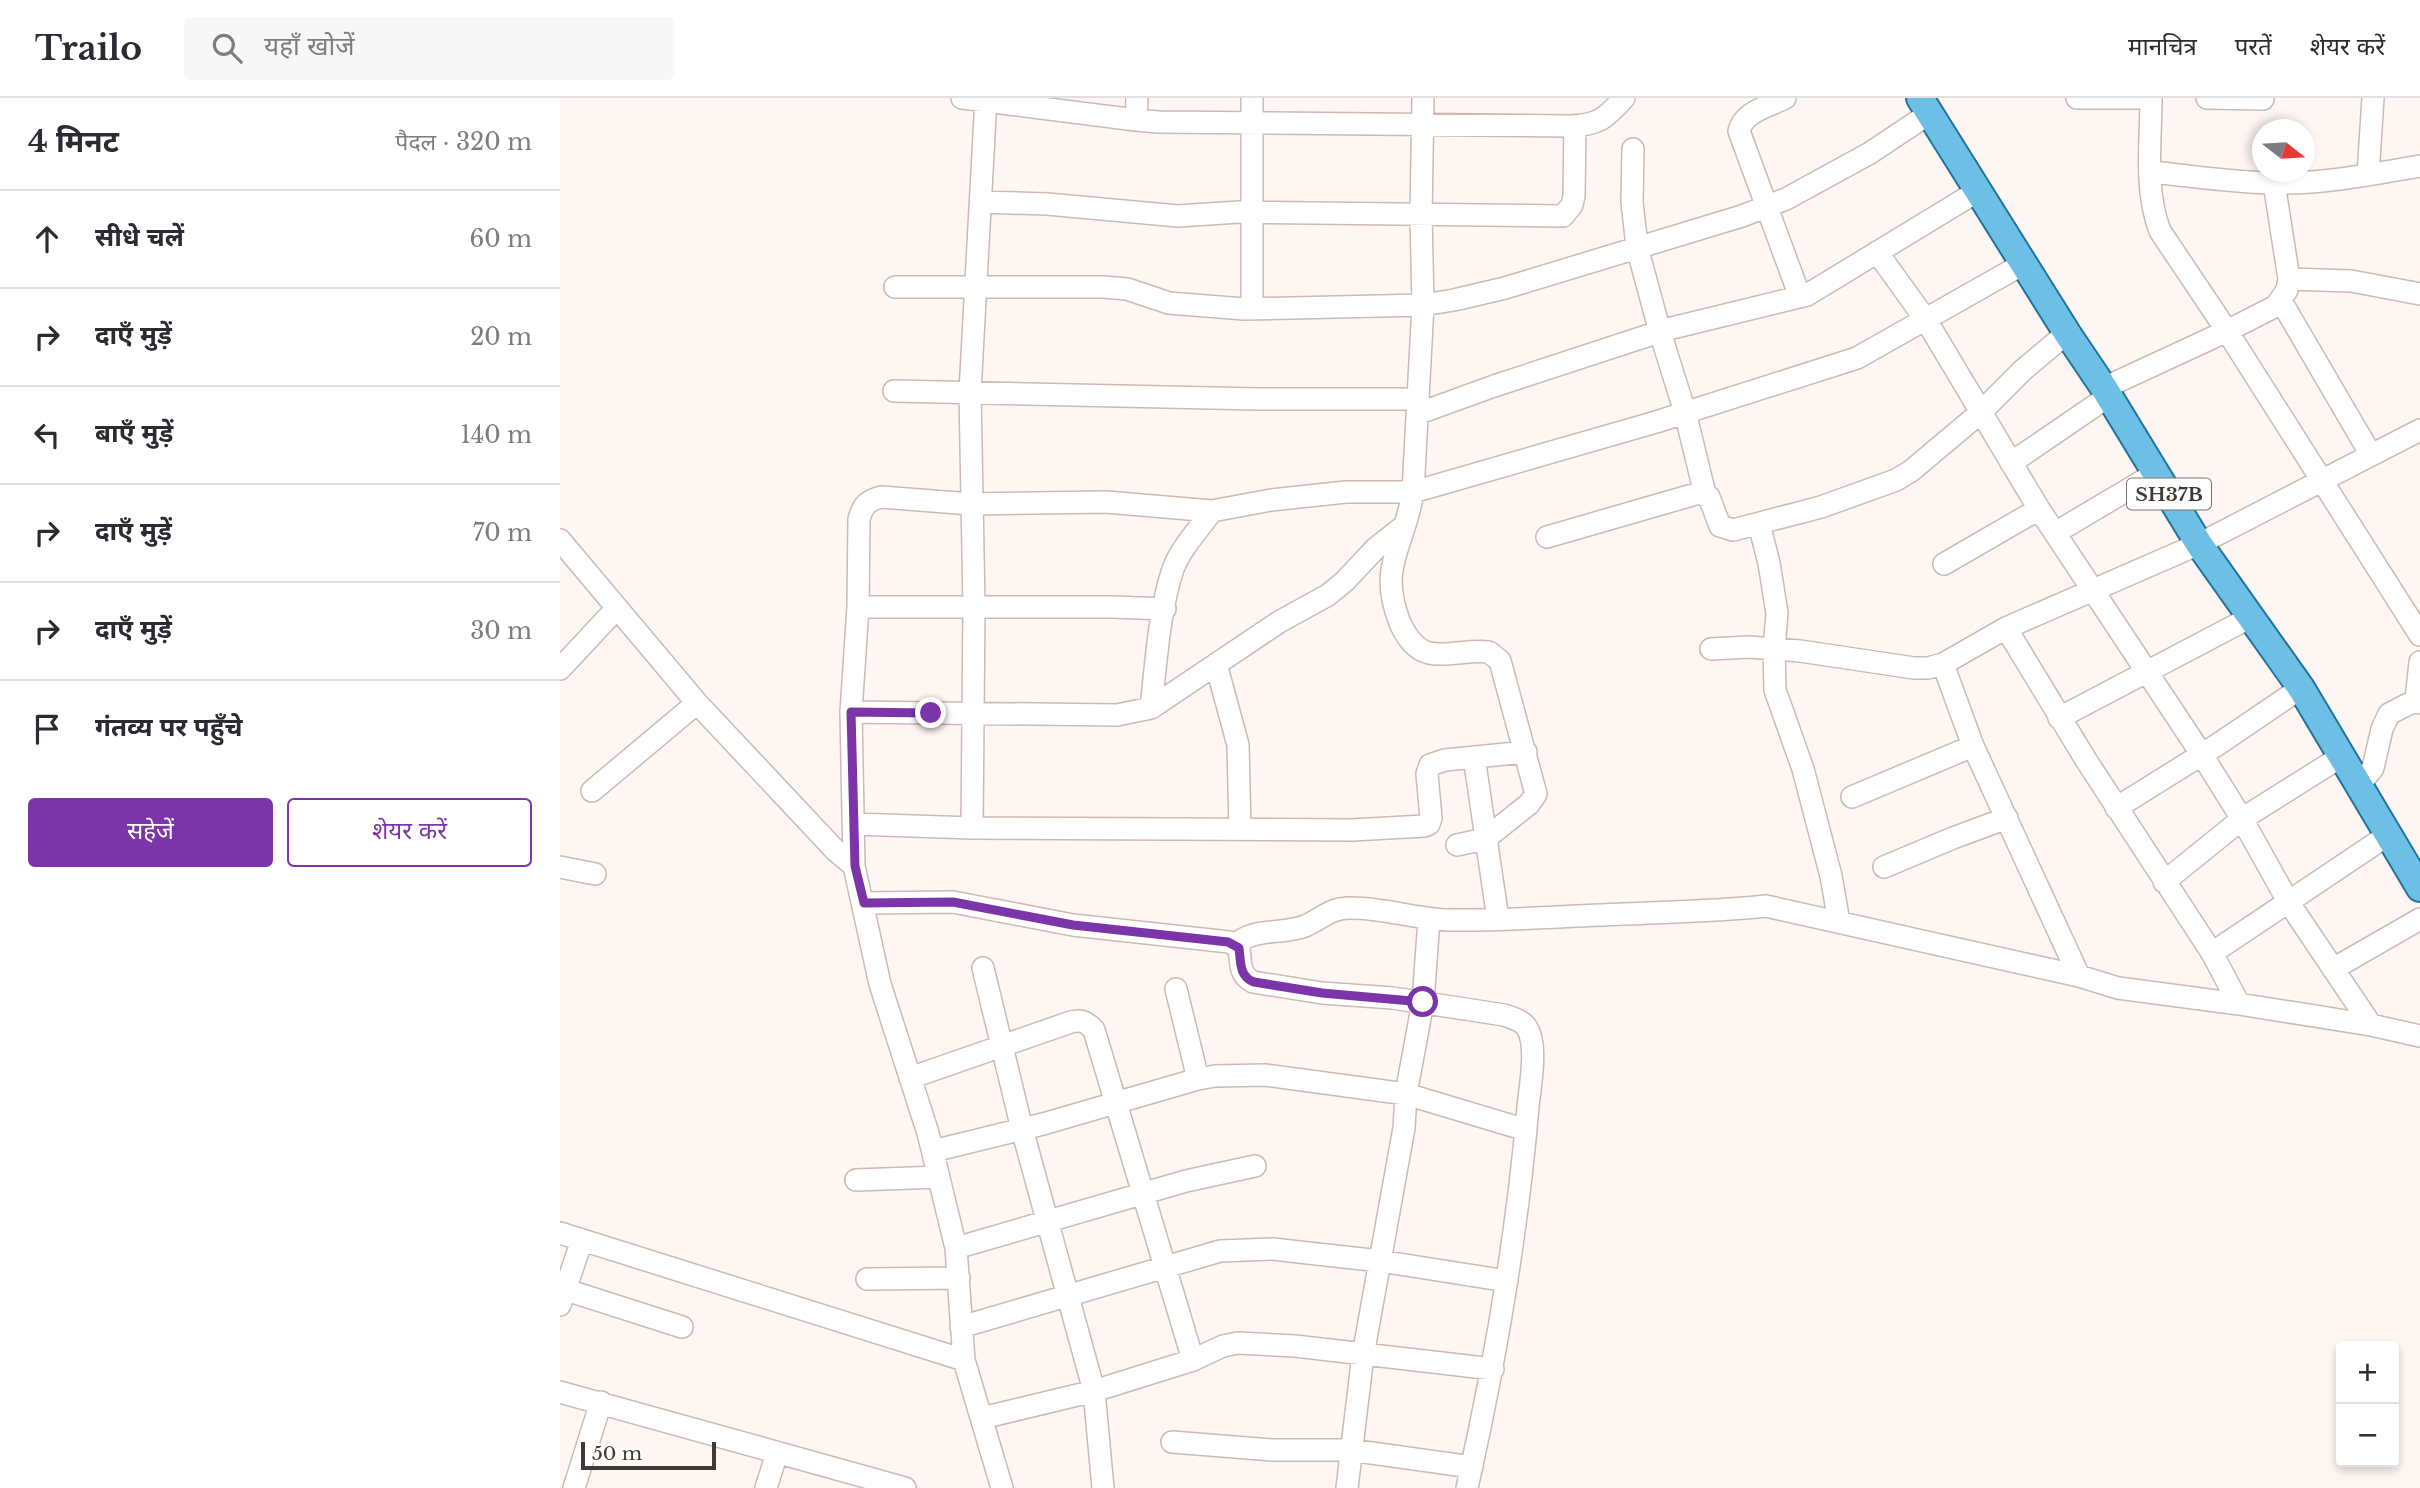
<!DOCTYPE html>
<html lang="hi">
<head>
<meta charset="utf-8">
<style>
  body { margin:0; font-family:"Libre Baskerville","Noto Sans Devanagari",serif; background:#f7f7f7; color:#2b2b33 }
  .controls { position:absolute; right:21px; bottom:21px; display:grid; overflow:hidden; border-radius:7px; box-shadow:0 4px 10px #0003 }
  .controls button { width:63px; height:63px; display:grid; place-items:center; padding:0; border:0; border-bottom:2px solid #e1e1e2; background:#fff; color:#2b2b33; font:35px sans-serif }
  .compass { position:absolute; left:1692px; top:21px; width:63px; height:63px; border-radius:50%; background:#fff; box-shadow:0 4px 10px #0003; rotate:107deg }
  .scale { position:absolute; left:21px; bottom:18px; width:135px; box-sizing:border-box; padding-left:7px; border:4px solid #413936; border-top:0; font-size:19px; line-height:24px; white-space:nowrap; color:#413936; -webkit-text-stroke:5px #fff; paint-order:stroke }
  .stop { position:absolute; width:21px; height:21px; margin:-16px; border:5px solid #7b35a8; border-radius:50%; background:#fff }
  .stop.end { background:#7b35a8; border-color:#fff; box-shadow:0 2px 7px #0008 }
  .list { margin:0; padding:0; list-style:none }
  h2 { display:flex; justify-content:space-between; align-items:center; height:91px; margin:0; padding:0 28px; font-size:30px }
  h2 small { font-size:23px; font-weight:400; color:#7c7c81 }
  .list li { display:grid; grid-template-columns:46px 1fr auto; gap:21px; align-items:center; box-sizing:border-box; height:98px; padding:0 28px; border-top:2px solid #e1e1e2 }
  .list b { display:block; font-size:26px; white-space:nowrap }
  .list em { font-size:23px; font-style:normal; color:#7c7c81 }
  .actions { display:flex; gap:14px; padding:21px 28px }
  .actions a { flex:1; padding:16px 0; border:2px solid #7b35a8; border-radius:7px; text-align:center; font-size:24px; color:#7b35a8 }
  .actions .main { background:#7b35a8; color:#fff }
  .icon { flex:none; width:38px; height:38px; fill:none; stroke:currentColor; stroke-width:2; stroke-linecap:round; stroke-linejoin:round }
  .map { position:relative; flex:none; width:1860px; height:1390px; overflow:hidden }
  header { display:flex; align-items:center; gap:42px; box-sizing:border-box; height:98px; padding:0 35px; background:#fff; border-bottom:2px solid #e1e1e2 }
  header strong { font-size:33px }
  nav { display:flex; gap:38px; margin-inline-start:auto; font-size:24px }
  .search { width:490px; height:63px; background:#f7f7f7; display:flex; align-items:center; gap:18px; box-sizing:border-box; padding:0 24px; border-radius:7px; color:#7c7c81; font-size:26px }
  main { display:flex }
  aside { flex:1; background:#fff }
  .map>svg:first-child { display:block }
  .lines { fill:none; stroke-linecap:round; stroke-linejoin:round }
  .minor-casing { stroke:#cdbab3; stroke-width:24 }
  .major-casing { stroke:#20759d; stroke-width:30 }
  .minor { stroke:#fff; stroke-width:21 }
  .major { stroke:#6ebfe6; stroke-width:26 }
  .route { stroke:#7b35a8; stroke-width:9 }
  .labels { text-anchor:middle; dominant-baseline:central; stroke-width:5; stroke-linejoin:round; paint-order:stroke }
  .shield { fill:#fff; stroke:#7a7472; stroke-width:2 }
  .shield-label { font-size:19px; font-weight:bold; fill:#413936 }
</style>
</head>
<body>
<header>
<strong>Trailo</strong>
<div class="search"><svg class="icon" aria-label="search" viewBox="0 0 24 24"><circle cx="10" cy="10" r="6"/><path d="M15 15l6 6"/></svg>यहाँ खोजें</div>
<nav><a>मानचित्र</a><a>परतें</a><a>शेयर करें</a></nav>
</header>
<main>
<aside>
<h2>4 मिनट<small>पैदल · 320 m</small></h2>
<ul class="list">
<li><svg class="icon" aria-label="ahead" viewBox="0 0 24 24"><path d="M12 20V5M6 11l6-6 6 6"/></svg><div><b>सीधे चलें</b></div><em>60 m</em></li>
<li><svg class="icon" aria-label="right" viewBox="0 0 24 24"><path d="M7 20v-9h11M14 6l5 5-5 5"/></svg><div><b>दाएँ मुड़ें</b></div><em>20 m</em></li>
<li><svg class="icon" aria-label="left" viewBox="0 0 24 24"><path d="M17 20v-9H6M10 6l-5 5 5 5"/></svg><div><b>बाएँ मुड़ें</b></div><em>140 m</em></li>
<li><svg class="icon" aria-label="right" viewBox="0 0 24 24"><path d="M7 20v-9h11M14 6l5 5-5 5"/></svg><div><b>दाएँ मुड़ें</b></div><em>70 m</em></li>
<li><svg class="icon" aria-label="right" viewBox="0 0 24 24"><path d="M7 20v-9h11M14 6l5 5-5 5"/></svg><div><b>दाएँ मुड़ें</b></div><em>30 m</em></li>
<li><svg class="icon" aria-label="arrive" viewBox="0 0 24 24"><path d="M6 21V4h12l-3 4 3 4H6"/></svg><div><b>गंतव्य पर पहुँचे</b></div></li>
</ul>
<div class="actions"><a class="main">सहेजें</a><a>शेयर करें</a></div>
</aside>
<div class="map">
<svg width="1860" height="1390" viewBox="0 0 1860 1390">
  <rect width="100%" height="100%" fill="#fef6f3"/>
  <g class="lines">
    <g class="minor-casing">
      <path id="minor" d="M402 0 576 22
        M577 0 576 22 598 24 1010 28C1039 27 1046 20 1064 0
        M863 0 861 117 863 207 853 394C845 448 817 467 840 525 846 538 854 551 869 555 887 559 910 551 929 554L940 563 976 696 969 706 925 741 897 747
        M1225 0C1208 9 1184 13 1179 33L1240 199
        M1517 0H1588
        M1591 0C1591 43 1584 92 1600 133L1667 233 1860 537
        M1647 0 1703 1
        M1073 51 1072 104 1077 149 1100 234 1125 314 1145 396
        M1592 74C1632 78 1674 85 1715 85 1763 86 1813 76 1860 68
        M1808 77 1813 0
        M421 104 487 106 618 118 679 114 1003 118 1012 107 1014 98 1015 28
        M1317 154 1366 222 1479 411 1642 657 1682 721 1729 805 1811 927
        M1729 181 1791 183 1860 196
        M335 189H543L567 191 609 205 684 211 863 207 894 202 945 190 1182 118 1226 101 1310 55 1370 15
        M1721 203 1811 357
        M692 211V0
        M1544 290 1667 233 1716 208 1727 192 1729 181 1714 85
        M334 293 698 301H858
        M857 316 934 288 1108 231 1247 197 1418 93
        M1451 365 1549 298
        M1199 426 1209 465 1217 515 1214 551 1215 592 1243 671 1271 778 1279 824
        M1495 435 1596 375
        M987 439 1139 395 1149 399 1160 428 1173 432 1261 409 1336 382 1351 373 1420 315 1463 272 1507 235
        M0 442 137 605 276 753 294 768
        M1384 466 1479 411
        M298 509H553L605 511
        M1446 530 1526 662 1652 855 1679 906
        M1151 551 1189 549 1240 553 1354 570H1368L1383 566 1446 530 1639 446 1860 332
        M1860 564 1856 602 1860 605
        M656 566 678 647 680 731
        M1383 566 1413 648 1519 878
        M0 571 57 510
        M591 610 719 524 768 497 785 483 816 450 844 428
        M291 614 557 617 591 610C596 566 599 513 613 471 621 450 639 431 652 413L711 402 786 394H853L1096 324 1297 260 1463 166
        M1499 620 1691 519
        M914 659 938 821
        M1799 687 1813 670 1822 631 1829 616 1856 602
        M32 693 137 605
        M1292 699 1413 648
        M1556 710 1657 647 1741 590
        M294 726 412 730 792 732 864 728 869 726 871 720 867 676 870 667 885 662 966 654
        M412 730 414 508 410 294 426 0
        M0 769 35 776
        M1324 769 1393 740 1447 720
        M1604 784 1682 721 1782 658
        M304 805 393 804 513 827 669 844 679 850C681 865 679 877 693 884L762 895 833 900 944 917C952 920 962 922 967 930 978 947 970 989 968 1009 957 1138 935 1265 907 1390
        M675 847C694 829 722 837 745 828 762 821 768 811 788 810 822 809 854 821 888 822 939 823 991 819 1042 817 1097 814 1151 814 1206 808L1519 878 1558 890 1679 906 1811 927 1860 938
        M1652 855 1828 737
        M423 870 462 1031 534 1293 543 1390
        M1773 871 1860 821
        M616 891 638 981
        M350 980 508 925C520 921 526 923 534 932L633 1262
        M373 1053 483 1026 638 981 655 978 705 977 846 996 966 1032
        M296 1082 379 1079
        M0 1135 404 1262
        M396 1150 626 1083 695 1068
        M307 1181 399 1180
        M0 1190 122 1229
        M0 1207 22 1142
        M401 1229 660 1153 713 1151 739 1154 820 1163 947 1183
        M0 1294 345 1390
        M422 1320 534 1293 633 1262 663 1248 678 1245 735 1248 933 1271
        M612 1344 713 1352H790L912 1369
        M14 1390 41 1304
        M206 1390 217 1355
        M442 1390 404 1262 396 1150 368 1035 320 886 294 768 291 614 298 509 299 421C303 407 307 403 321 399L411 406 546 404 652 413
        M787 1390 803 1257 844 1030 846 996 863 904 869 821"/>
    </g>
    <g class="major-casing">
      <path id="major" d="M1360 0 1507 235 1544 290 1639 446 1741 590 1860 790"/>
    </g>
    <use href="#minor" class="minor"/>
    <use href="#major" class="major"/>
  </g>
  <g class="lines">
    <path class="route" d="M371 615 291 614 295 768 304 805 393 804 513 827 668 844 679 850C681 865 679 878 694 884L762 895 863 904"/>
  </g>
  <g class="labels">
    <rect class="shield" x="1567" y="380.5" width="84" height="31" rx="5"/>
    <g class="shield-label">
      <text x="1609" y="396">SH37B</text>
    </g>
  </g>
</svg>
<div class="controls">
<button>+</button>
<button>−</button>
</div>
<svg class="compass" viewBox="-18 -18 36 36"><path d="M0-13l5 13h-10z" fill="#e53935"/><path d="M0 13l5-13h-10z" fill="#7c7c81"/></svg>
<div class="scale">50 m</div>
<div class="stop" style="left:863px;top:904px"></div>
<div class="stop end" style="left:371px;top:615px"></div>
</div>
</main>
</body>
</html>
